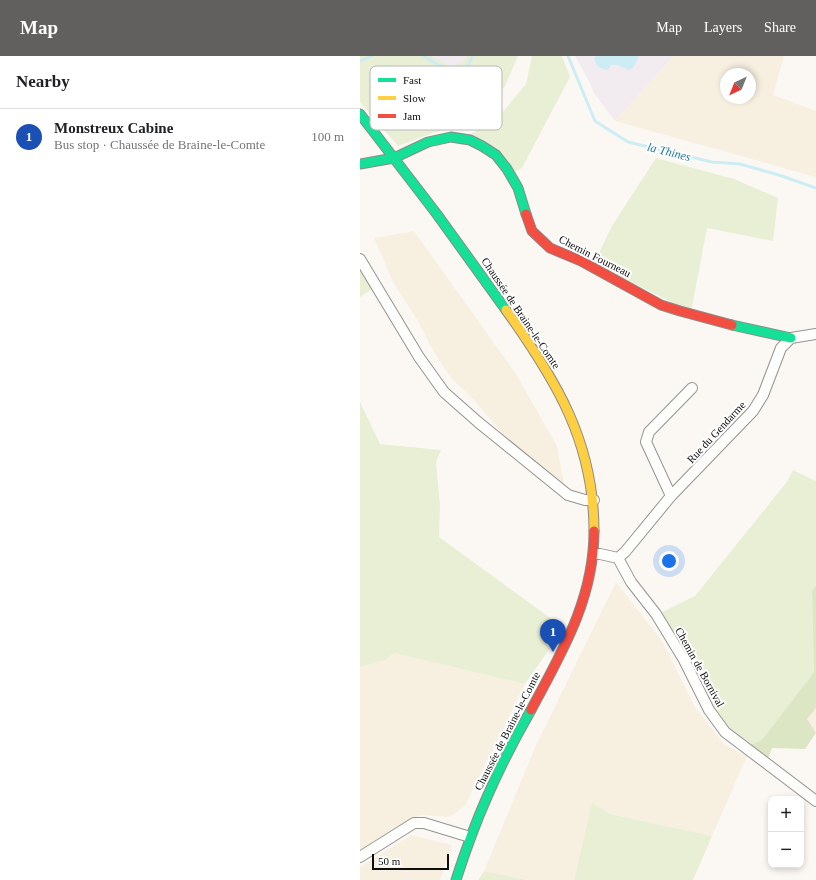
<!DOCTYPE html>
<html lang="en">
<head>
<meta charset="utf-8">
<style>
  body { margin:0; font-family:"Times New Roman",serif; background:#f6f6f6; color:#202124 }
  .controls { position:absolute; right:12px; bottom:12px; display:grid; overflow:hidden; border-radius:8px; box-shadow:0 2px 6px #0003 }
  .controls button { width:36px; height:36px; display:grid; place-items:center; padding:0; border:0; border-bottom:1px solid #e0e0e0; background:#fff; color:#202124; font:20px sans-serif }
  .compass { position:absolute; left:360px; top:12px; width:36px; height:36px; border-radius:50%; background:#fff; box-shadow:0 2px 6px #0003; rotate:223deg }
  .scale { position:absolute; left:12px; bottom:10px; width:77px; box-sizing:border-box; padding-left:4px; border:2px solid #0e0e0e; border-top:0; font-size:11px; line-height:14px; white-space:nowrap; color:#0e0e0e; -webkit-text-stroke:3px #fff; paint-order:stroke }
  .you { position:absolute; left:309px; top:505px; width:14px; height:14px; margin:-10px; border:3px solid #fff; border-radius:50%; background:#1a73e8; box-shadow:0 0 0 6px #1a73e833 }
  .badge { display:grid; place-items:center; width:26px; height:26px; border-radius:50%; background:#61605e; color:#fff; font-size:13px; font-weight:700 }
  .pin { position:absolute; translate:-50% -33px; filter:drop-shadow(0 1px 2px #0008) }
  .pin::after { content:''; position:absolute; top:21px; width:14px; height:12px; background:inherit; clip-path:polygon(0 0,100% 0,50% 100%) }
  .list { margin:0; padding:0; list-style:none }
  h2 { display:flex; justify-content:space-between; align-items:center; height:52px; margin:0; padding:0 16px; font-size:17px }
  h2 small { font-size:13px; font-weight:400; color:#757577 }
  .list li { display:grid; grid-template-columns:26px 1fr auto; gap:12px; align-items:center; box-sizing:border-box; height:56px; padding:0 16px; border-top:1px solid #e0e0e0 }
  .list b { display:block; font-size:15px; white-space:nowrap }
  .list p { margin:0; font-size:13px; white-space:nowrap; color:#757577 }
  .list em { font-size:13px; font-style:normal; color:#757577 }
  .map { position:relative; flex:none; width:456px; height:824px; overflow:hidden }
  header { display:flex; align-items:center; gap:24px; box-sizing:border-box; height:56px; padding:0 20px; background:#61605e; color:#fff }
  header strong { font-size:19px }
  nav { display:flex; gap:22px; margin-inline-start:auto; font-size:14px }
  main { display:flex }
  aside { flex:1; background:#fff }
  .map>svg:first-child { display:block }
  .industrial { fill:#f2ecf0 }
  .farmland { fill:#f7f0e1; fill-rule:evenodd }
  .green { fill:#e9efd5 }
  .forest { fill:#dce6c4 }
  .water { fill:#ccedf3 }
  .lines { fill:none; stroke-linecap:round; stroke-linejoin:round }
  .stream { stroke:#ccedf3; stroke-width:3 }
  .street-casing { stroke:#959392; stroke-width:12 }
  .fast-casing { stroke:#8b8a88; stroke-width:11 }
  .slow-casing { stroke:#8b8a88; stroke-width:11 }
  .jam-casing { stroke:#8b8a88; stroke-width:11 }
  .street { stroke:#fefefd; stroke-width:10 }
  .fast { stroke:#16e098; stroke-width:9 }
  .slow { stroke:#ffcf43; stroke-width:9 }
  .jam { stroke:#f24e42; stroke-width:9 }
  .labels { text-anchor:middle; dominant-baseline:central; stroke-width:4; stroke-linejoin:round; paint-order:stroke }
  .street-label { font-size:11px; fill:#0e0e0e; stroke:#fff }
  .water-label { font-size:12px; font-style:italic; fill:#1e7b9a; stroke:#fff }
  .key { fill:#fff; stroke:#b7b7b7; stroke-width:1 }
  .key-label { font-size:11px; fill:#0e0e0e }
</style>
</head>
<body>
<header>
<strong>Map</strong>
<nav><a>Map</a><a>Layers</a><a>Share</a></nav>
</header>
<main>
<aside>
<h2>Nearby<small></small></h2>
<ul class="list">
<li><span class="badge" style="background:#1a4fb4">1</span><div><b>Monstreux Cabine</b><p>Bus stop · Chaussée de Braine-le-Comte</p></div><em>100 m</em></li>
</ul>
</aside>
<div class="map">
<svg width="456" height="824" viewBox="0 0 456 824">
  <rect width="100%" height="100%" fill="#fbf8f4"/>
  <path class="industrial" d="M72 0H107L103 6 90 10Z
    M215 0H314L255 65 234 37 229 25Z"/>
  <path class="farmland" d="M314 0H424L413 39 456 55V121L255 65ZM366 18H390V42H366Z
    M54 175 156 318 197 390 204 428 145 381 115 345 90 321 71 291 58 265 34 228 14 182Z
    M256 526 302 585 335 651 365 689 387 700 352 780 250 758 232 748 214 824H168L124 815 176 689Z
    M34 597 165 628 105 750 90 761 61 759 42 767 0 794V611L25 604Z
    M456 652V677L446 663Z
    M51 779 92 789 80 824H0V811Z"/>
  <path class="green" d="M0 0H72L90 10 103 6 107 0H158L145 30 125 53 103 69 73 77 38 90 0 46Z
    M172 0H202L210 21 162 112 154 116 110 79 141 58 166 28Z
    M296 102 374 123 418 142 413 185 347 172 331 256 234 207 252 170Z
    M0 211 14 232 0 241Z
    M0 346 20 388 81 394 76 406 80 450 79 481 204 572 165 628 34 597 25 604 0 611Z
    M433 414 456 425V529L452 535 454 616 401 685 389 689 365 670 352 651 302 556 335 540 426 427Z
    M232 747 250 758 352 780 333 824H214Z
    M124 815 168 824H118Z"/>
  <path class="forest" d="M456 529V652L447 663 456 677 445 693 412 692 408 703 389 689 401 685 454 616 452 535Z"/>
  <path class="water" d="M237 0H278V2L273 12 269 14 257 9H251L249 13 246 14 238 11 234 2Z"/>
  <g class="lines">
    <path class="stream" d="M64 0C82 13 87 14 108 10L113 0
      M208 0 235 65 268 86 352 106 380 108 422 120 456 132
      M0 5 12 0"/>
    <g class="street-casing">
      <path id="street" d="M0 203 59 301 84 336 118 366 208 439 225 444H234
        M311 440 286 386 289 376 332 332
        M234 498H240L258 502
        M258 502 271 526 296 558 324 604 349 654 365 676 456 745
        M258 502 265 496 311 440 393 355 403 339 421 292 431 282 456 278
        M0 801 54 767H64L110 781"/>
    </g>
    <g class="fast-casing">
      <path id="fast" d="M0 58 76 157 146 254
        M0 108 34 102 68 86 91 81 110 84 122 90 136 99 147 113 158 132 166 158
        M372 269 431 282
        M96 824C105 796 115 768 127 741 140 711 155 682 171 654"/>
    </g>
    <g class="slow-casing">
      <path id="slow" d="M146 254C196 324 234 386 234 475"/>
    </g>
    <g class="jam-casing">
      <path id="jam" d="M166 158 172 175 190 192 221 205 301 249 320 255 372 269
        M171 654C202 596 234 543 234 475"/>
    </g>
    <use href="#street" class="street"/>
    <use href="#fast" class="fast"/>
    <use href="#slow" class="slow"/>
    <use href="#jam" class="jam"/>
  </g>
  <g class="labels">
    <g class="street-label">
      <text transform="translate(235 200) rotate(27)">Chemin Fourneau</text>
      <text transform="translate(161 257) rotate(56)">Chaussée de Braine-le-Comte</text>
      <text transform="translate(356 376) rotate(-47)">Rue du Gendarme</text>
      <text transform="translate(340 611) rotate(61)">Chemin de Bornival</text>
      <text transform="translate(147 675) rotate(-63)">Chaussée de Braine-le-Comte</text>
    </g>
    <g class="water-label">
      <text transform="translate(309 96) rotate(14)">la Thines</text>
    </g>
  </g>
  <rect x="10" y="10" width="132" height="64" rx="6" class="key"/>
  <rect x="18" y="22" width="18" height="4" fill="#16e098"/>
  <rect x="18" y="40" width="18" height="4" fill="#ffcf43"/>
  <rect x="18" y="58" width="18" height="4" fill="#f24e42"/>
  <g class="key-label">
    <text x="43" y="28">Fast</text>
    <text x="43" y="46">Slow</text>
    <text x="43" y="64">Jam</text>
  </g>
</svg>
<div class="controls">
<button>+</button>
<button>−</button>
</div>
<svg class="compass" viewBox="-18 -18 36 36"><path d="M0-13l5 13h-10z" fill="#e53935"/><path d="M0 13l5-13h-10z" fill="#757577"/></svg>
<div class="scale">50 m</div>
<div class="you"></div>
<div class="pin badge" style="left:193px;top:596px;background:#1a4fb4">1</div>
</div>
</main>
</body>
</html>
